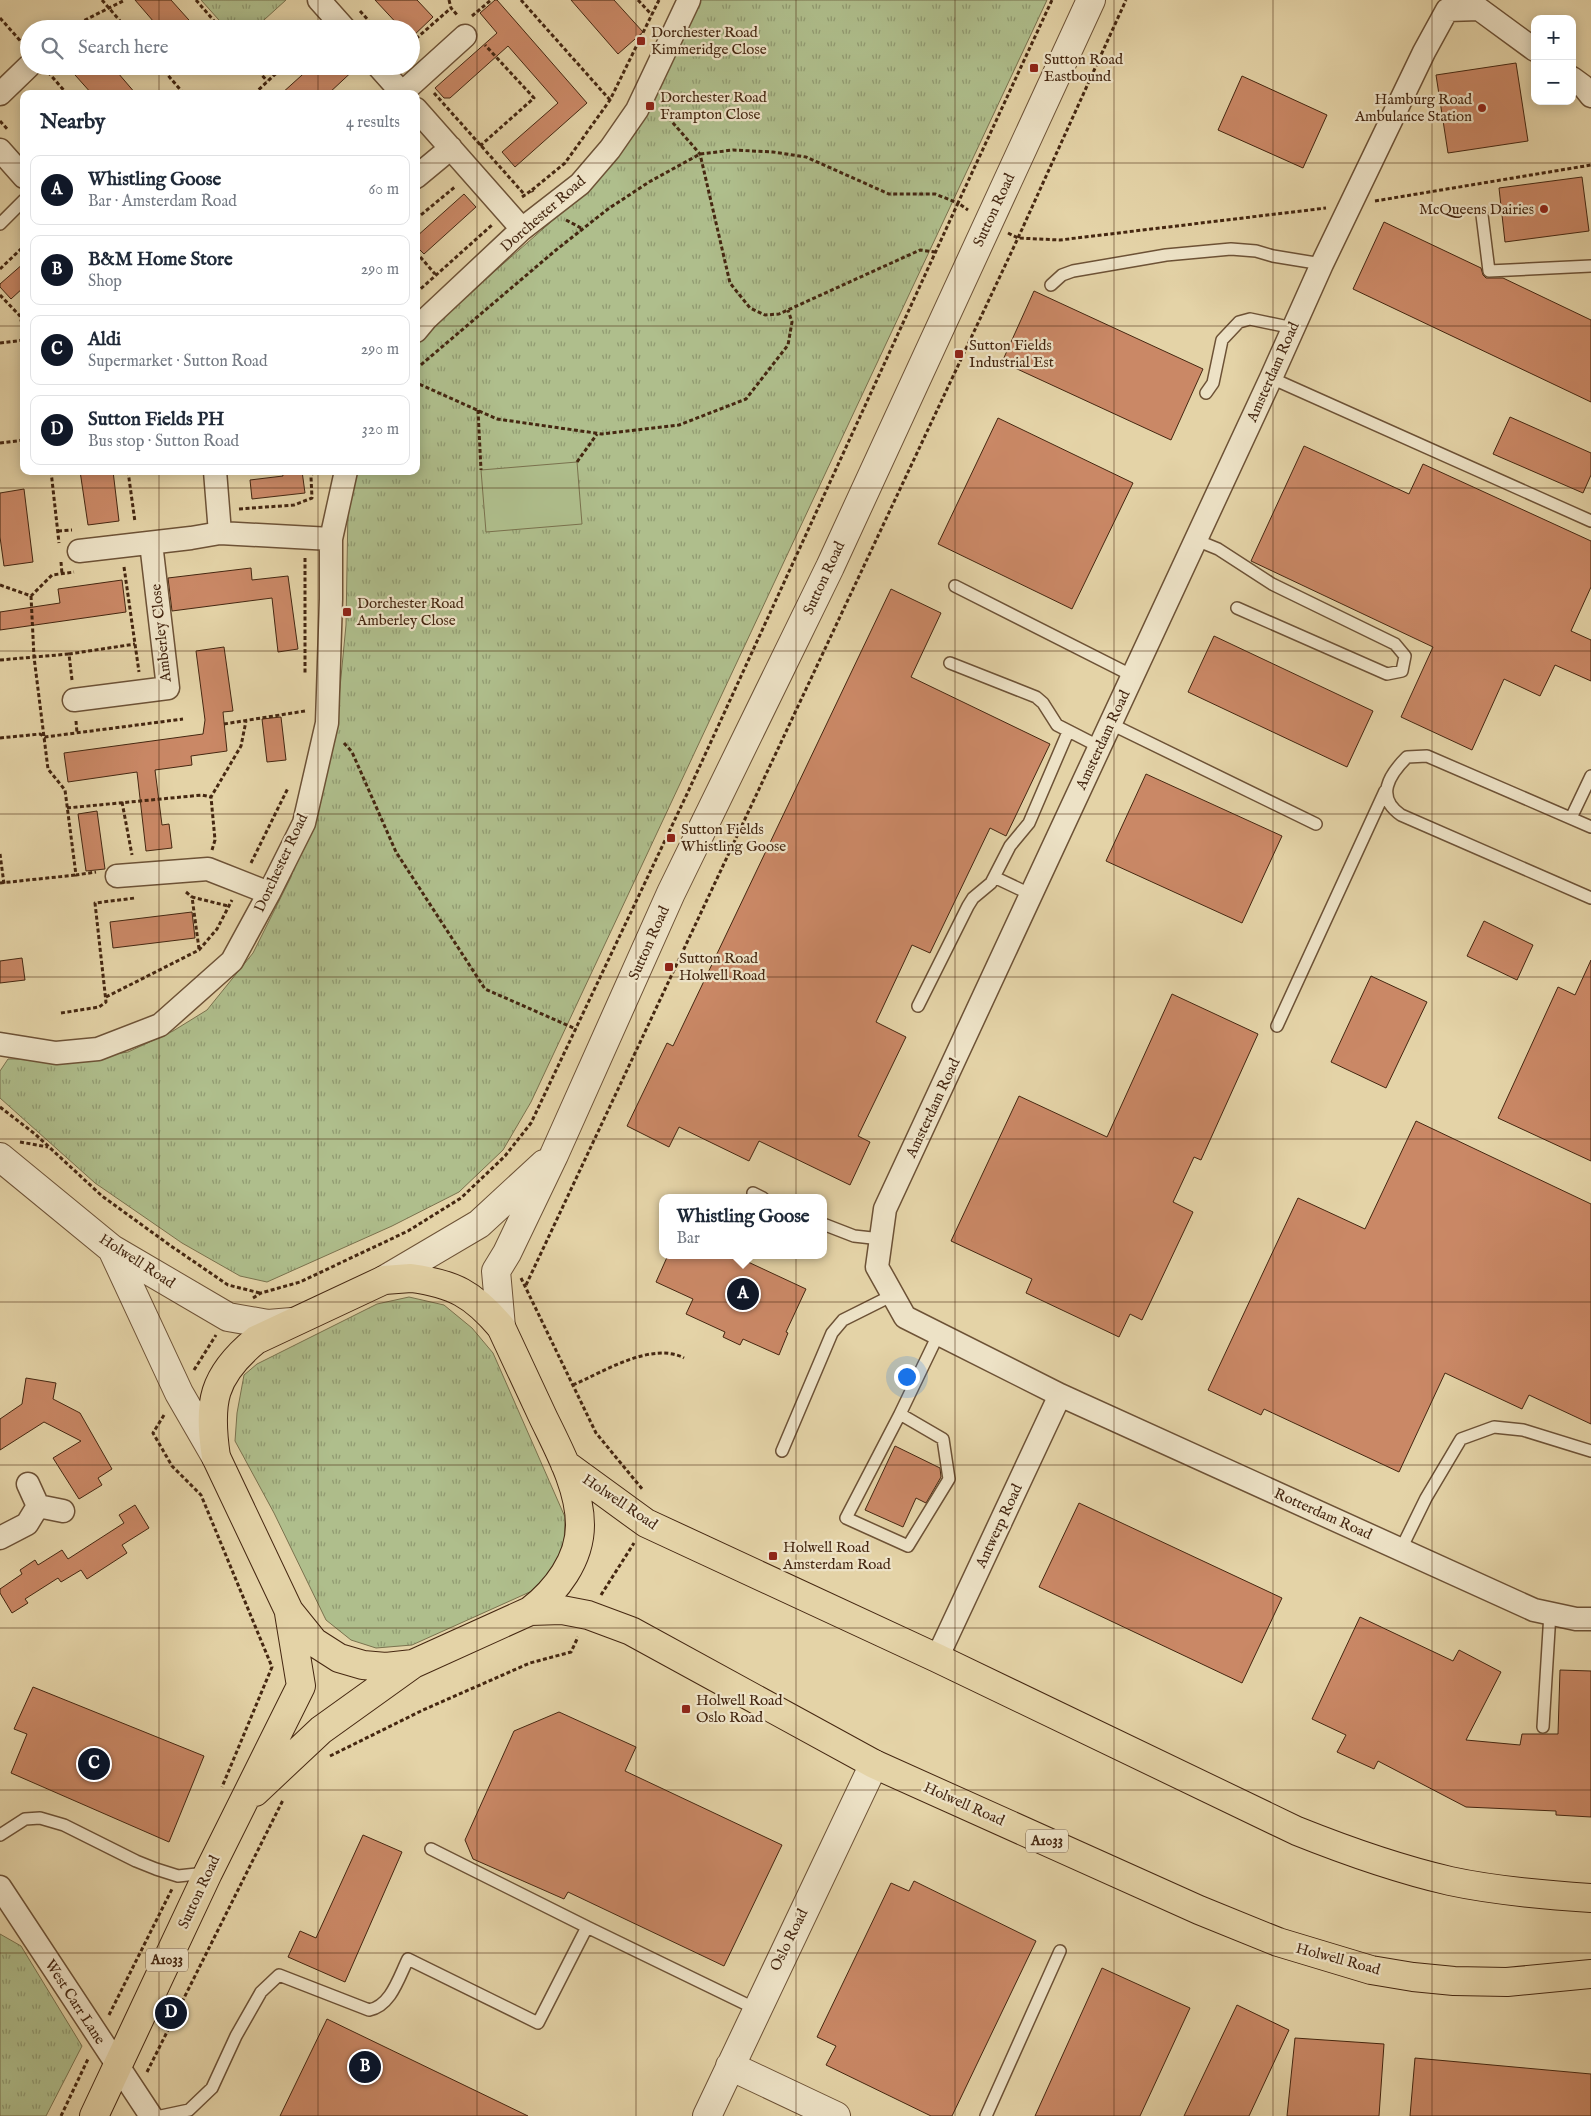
<!DOCTYPE html>
<html lang="en">
<head>
<meta charset="utf-8">
<style>
  body { margin:0; font-family:"IM FELL English",serif; background:#f2f2f3; color:#1f2937 }
  .controls { position:absolute; right:15px; top:15px; display:grid; overflow:hidden; border-radius:10px; box-shadow:0 2px 12px #0003 }
  .controls button { width:45px; height:45px; display:grid; place-items:center; padding:0; border:0; border-bottom:1px solid #e0e1e3; background:#fff; color:#1f2937; font:25px sans-serif }
  .you { position:absolute; left:906px; top:1376px; width:18px; height:18px; margin:-12px; border:4px solid #fff; border-radius:50%; background:#1a73e8; box-shadow:0 0 0 8px #1a73e833 }
  .badge { display:grid; place-items:center; width:32px; height:32px; border-radius:50%; background:#111827; color:#fff; font-size:16px; font-weight:700 }
  .pin { position:absolute; translate:-50% -50%; border:2px solid #fff; box-shadow:0 1px 5px #0006 }
  .popup { position:absolute; left:659px; top:1194px; width:168px; height:65px; box-sizing:border-box; display:grid; place-content:center; border-radius:10px; background:#fff; filter:drop-shadow(0 1px 4px #0005); font-size:16px; white-space:nowrap; color:#747a83 }
  .popup b { font-size:19px; color:#1f2937 }
  .popup::after { content:''; position:absolute; left:50%; top:100%; margin-left:-10px; border:10px solid transparent; border-top-color:#fff }
  .list { margin:0; padding:0; list-style:none }
  h2 { display:flex; justify-content:space-between; align-items:center; height:65px; margin:0; padding:0 20px; font-size:21px }
  h2 small { font-size:16px; font-weight:400; color:#747a83 }
  .list li { display:grid; grid-template-columns:32px 1fr auto; gap:15px; align-items:center; box-sizing:border-box; height:70px; margin:0 10px 10px; padding:0 10px; border:1px solid #e0e1e3; border-radius:10px }
  .list b { display:block; font-size:19px; white-space:nowrap }
  .list p { margin:0; font-size:16px; white-space:nowrap; color:#747a83 }
  .list em { font-size:16px; font-style:normal; color:#747a83 }
  .icon { flex:none; width:28px; height:28px; fill:none; stroke:currentColor; stroke-width:2; stroke-linecap:round; stroke-linejoin:round }
  .map { position:relative; flex:none; width:1591px; height:2116px; overflow:hidden }
  .search { position:absolute; background:#fff; box-shadow:0 2px 12px #0003; left:20px; top:20px; width:400px; height:55px; display:flex; align-items:center; gap:12px; box-sizing:border-box; padding:0 18px; border-radius:28px; color:#747a83; font-size:19px }
  .panel { position:absolute; background:#fff; box-shadow:0 2px 12px #0003; left:20px; top:90px; width:400px; height:385px; border-radius:10px }
  .map>svg:first-child { display:block }
  .grass { fill:url(#grass-tufts); stroke:#7a724e }
  .pitch { fill:#afbe8c; stroke:#7a724e }
  .building { fill:#ca8866; stroke:#452711 }
  .lines { fill:none; stroke-linecap:round; stroke-linejoin:round }
  .service-casing { stroke:#6d5236; stroke-width:14 }
  .minor-casing { stroke:#6d5236; stroke-width:25 }
  .tertiary-casing { stroke:#6d5236; stroke-width:30 }
  .trunk-casing { stroke:#452711; stroke-width:30 }
  .path { stroke:#452711; stroke-width:3; stroke-dasharray:4 2.5; stroke-linecap:butt }
  .service { stroke:#ede2c6; stroke-width:11 }
  .minor { stroke:#ede2c6; stroke-width:22 }
  .tertiary { stroke:#ede2c6; stroke-width:28 }
  .trunk { stroke:#e4d3a7; stroke-width:28 }
  .grid { fill:none; stroke:#452711; stroke-width:1; stroke-opacity:0.55 }
  .poi-dot { fill:#8f2418; stroke:#ede2c6; stroke-width:2 }
  .labels { text-anchor:middle; dominant-baseline:central; stroke-width:4.5; stroke-linejoin:round; paint-order:stroke }
  .shield { fill:#ede2c6; stroke:#775f47; stroke-width:1 }
  .shield-label { font-size:14px; font-weight:bold; fill:#452711 }
  .poi-label { font-size:15px; fill:#452711; stroke:#ede2c6; text-anchor:start }
  .street-label { font-size:15px; fill:#452711; stroke:#ede2c6 }
</style>
</head>
<body>
<div class="map">
<svg width="1591" height="2116" viewBox="0 0 1591 2116">
  <defs>
    <pattern id="grass-tufts" width="24" height="20" patternUnits="userSpaceOnUse" patternTransform="scale(1.25)"><rect width="24" height="20" fill="#afbe8c"/><path d="M3 7l-1-3M5 7V3M7 7l1-3M15 17l-1-3M17 17v-4M19 17l1-3" fill="none" stroke="#909a71"/></pattern>
  </defs>
  <rect width="100%" height="100%" fill="#e4d3a7"/>
  <filter id="stains"><feTurbulence type="fractalNoise" baseFrequency=".004" numOctaves="4"/><feColorMatrix values="0 0 0 0 .2 0 0 0 0 .09 0 0 0 0 .02 0 0 0 .5 -.17"/></filter>
  <radialGradient id="worn" r=".72"><stop offset=".6" stop-color="#630" stop-opacity="0"/><stop offset="1" stop-color="#630" stop-opacity=".3"/></radialGradient>
  <path class="grass" d="M201 0H286L254 29H227Z
    M700 0H1047L531 1102 503 1150 459 1192 392 1226 267 1282 240 1276 182 1243 95 1183 0 1098V1071L8 1059H83L128 1052 173 1031 207 1010 253 953 291 877 336 729 346 625 348 509 354 471H416V343L422 335 584 193 667 70Z
    M409 1297 444 1305 472 1328 493 1353 565 1517 564 1545 554 1568 532 1591 412 1645 376 1648 351 1640 326 1620 274 1513 235 1441 237 1413 244 1375 257 1364 377 1304Z
    M0 1934 21 1946 82 2046 46 2116H0Z"/>
  <path class="pitch" d="M577 462 582 524 486 532 481 470Z"/>
  <path class="building" d="M135 0H171L197 29H160Z
    M375 0H417L433 17 411 38V29H402Z
    M495 0H497L587 103 515 167 502 152 558 103 508 46 450 98H444L435 88 497 33 480 13Z
    M571 0H614L643 32 618 54Z
    M1516 63 1528 141 1448 153 1436 75Z
    M67 66H112L136 94H92Z
    M312 66H358L328 94H281Z
    M1242 76 1327 115 1303 168 1218 130Z
    M1582 177 1589 231 1505 242 1499 188Z
    M464 194 476 207 424 254 416 246V237Z
    M1384 222 1481 268 1483 275 1486 278H1503L1591 320V402L1353 289Z
    M24 263V287L11 299 0 287V284Z
    M1034 291 1203 369 1171 440 1002 362Z
    M1510 417 1591 453V475L1583 493 1493 454Z
    M998 418 1133 483 1072 609 938 544Z
    M1304 446 1409 494 1423 464 1591 541V587L1571 631 1591 640V681L1555 665 1540 696 1504 679 1472 750 1401 717 1433 647 1251 561Z
    M80 471H113L119 521 88 525Z
    M282 471H302L305 493 252 499 250 480 283 476Z
    M24 489 33 562 4 566 0 537V493Z
    M251 568 252 580 288 576 298 649 278 652 272 598 172 611 168 578Z
    M122 580 126 612 0 630V612L60 603 58 589Z
    M891 589 941 613 911 677 1050 744 1006 836 990 828 930 953 912 945 876 1022 906 1037 858 1136 870 1142 850 1185 759 1141 749 1161 679 1127 669 1147 627 1126 667 1043 673 1046Z
    M1214 636 1373 711 1347 767 1188 692Z
    M224 647 233 711 223 712 227 751 191 756 192 765 155 770 162 825 169 824 172 848 146 851 137 772 68 782 64 753 203 734 205 720 196 651Z
    M281 717 286 760 267 762 262 719Z
    M1146 774 1282 836 1242 923 1106 861Z
    M97 811 105 869 86 871 78 814Z
    M192 912 195 938 113 948 110 922Z
    M1484 921 1533 945 1517 980 1467 956Z
    M22 958 25 980 0 983V961Z
    M1591 960V1161L1498 1118 1558 987 1575 995Z
    M1371 976 1427 1002 1386 1088 1331 1062Z
    M1172 994 1258 1034 1201 1160 1194 1157 1173 1202 1193 1212 1142 1320 1130 1314 1119 1337 1026 1293 1032 1279 951 1241 1019 1096 1107 1137Z
    M1416 1121 1591 1204V1424L1529 1395 1522 1409 1445 1373 1399 1472 1264 1409 1261 1415 1208 1390 1298 1198 1365 1229Z
    M668 1255H733L806 1289 786 1332 788 1333 779 1355 743 1339 740 1345 723 1337 725 1332 686 1314 693 1299 656 1282Z
    M26 1378 56 1383 53 1399 80 1413 112 1469 98 1478 102 1485 79 1499 53 1458 81 1441 44 1422 0 1450V1419L22 1404Z
    M895 1446 940 1468 941 1477 926 1503 916 1498 903 1527 865 1510Z
    M1079 1503 1282 1598 1242 1683 1039 1587Z
    M135 1505 149 1528 122 1545 127 1553 87 1579 81 1570 61 1582 58 1578 25 1599 28 1603 12 1613 0 1593V1589L22 1574 20 1570 35 1560 38 1565 62 1550 68 1559 124 1523 119 1515Z
    M1360 1617 1453 1661 1459 1650 1501 1672 1466 1740 1520 1745 1522 1734H1558L1560 1670 1591 1671V1817L1556 1815V1811L1466 1807 1378 1761 1374 1769 1337 1752 1346 1735 1312 1719Z
    M33 1687 204 1756 169 1842 11 1773 27 1734 14 1729Z
    M559 1712 636 1747 625 1771 782 1845 724 1966 568 1892 564 1899 473 1859 465 1840 514 1731Z
    M363 1835 402 1852 345 1982 288 1957 300 1931 316 1938Z
    M914 1881 1036 1941 952 2116H931L826 2065 836 2046 817 2037 891 1883 909 1891Z
    M1102 1968 1190 2008 1140 2116H1035Z
    M1237 2005 1289 2030 1249 2116H1184Z
    M327 2019 528 2116H280Z
    M1295 2038 1384 2044 1379 2116H1287Z
    M1415 2058 1591 2074V2116H1410Z"/>
  <g class="lines">
    <g class="service-casing">
      <path id="service" d="M1482 215 1489 271 1591 266
        M0 224 24 200
        M1051 285 1062 275 1073 271 1166 255 1231 249 1256 251 1273 256 1322 264
        M1271 378 1591 521
        M1206 393 1213 383 1222 340 1239 322 1250 319 1293 328
        M1196 540 1218 549 1272 584 1395 644 1405 656 1402 671 1387 674 1237 608
        M955 586 1133 676
        M950 663 1036 697 1043 703 1057 725 1100 747
        M1111 724 1316 824
        M1571 818 1591 776
        M1591 827 1427 756 1407 757C1389 775 1375 797 1401 815L1591 898
        M994 877 1032 895
        M918 1006 968 906 973 898 991 883 1010 846 1029 823 1068 732
        M1277 1026 1385 791
        M753 1193 763 1198
        M823 1224 854 1236 881 1239
        M900 1414 846 1518 908 1546 949 1479 943 1439 900 1414 938 1335
        M782 1451 832 1333 843 1320 893 1295
        M1401 1549 1426 1498 1461 1439 1494 1427 1523 1430 1591 1451
        M1543 1727 1550 1613
        M0 1835 25 1819 40 1818 64 1825 136 1861 156 1869 178 1876 206 1873
        M431 1849 587 1927
        M161 2116 189 2110 212 2088 236 2036 261 1992 279 1975 369 2010C391 2006 399 1977 408 1959L538 2023 587 1927 756 2009
        M986 2116 1060 1951"/>
    </g>
    <g class="minor-casing">
      <path id="minor" d="M319 0 345 29
        M1535 50 1479 9 1447 10 1424 52 1322 264 1271 378 885 1209 877 1267 905 1317 1060 1395 1534 1610 1576 1619H1591
        M378 66 403 94
        M1572 78 1583 86 1591 96
        M402 93 465 36
        M0 94 29 66
        M416 109 522 229
        M0 150 24 177
        M416 177 451 148
        M416 331 426 319 522 229 580 184 610 149 637 110 689 0
        M215 471 220 533
        M79 551 191 538 220 533 331 539
        M74 700 168 688 151 543
        M117 876 208 869 269 893
        M0 1044 56 1053 98 1049 160 1025 232 961 269 893 304 823 327 723 331 599V539L346 471
        M28 1484 38 1506 63 1511
        M0 1538 27 1524 38 1506
        M937 1658 1060 1395
        M0 1887 151 2116"/>
    </g>
    <g class="tertiary-casing">
      <path id="tertiary" d="M0 1157 112 1249 228 1317 268 1324 292 1322
        M112 1249 179 1393 216 1457
        M384 1280 479 1224 544 1164
        M501 1327 496 1271 507 1253 554 1155 671 893 830 567 1091 0
        M730 2066 836 2116
        M707 2116 874 1764"/>
    </g>
    <g class="trunk-casing">
      <path id="trunk" d="M411 1278C454 1284 473 1294 501 1327 515 1357 529 1387 543 1417 559 1450 580 1488 580 1525 580 1560 556 1591 530 1611L413 1664 386 1667 363 1665 339 1658 314 1642 289 1611 216 1457C208 1403 212 1376 256 1340L384 1280Z
        M565 1464 646 1523 937 1658 1297 1831C1347 1851 1398 1869 1450 1881 1496 1891 1544 1895 1591 1898
        M530 1611 562 1610 588 1615 631 1631 874 1764 1199 1910 1278 1942 1371 1970 1413 1977 1454 1981 1507 1982 1591 1974
        M255 1792 321 1730 413 1664
        M94 2116 208 1873 301 1686 289 1613"/>
    </g>
    <path class="path" d="M102 0 127 29
      M196 0 221 29
      M449 0 451 8 458 16
      M521 0 610 100
      M638 0 652 15
      M360 11 376 29
      M472 16 491 0
      M0 18 25 46
      M67 29 125 0
      M411 43 451 8
      M160 66 184 94
      M254 66 267 81
      M48 72 67 94
      M434 93 525 195
      M254 94 284 66
      M660 108 700 154 730 283 750 308 765 315 779 314 920 250 935 252
      M0 121 8 130
      M480 146 534 98 485 45
      M532 190 565 163 610 100 659 0
      M522 197 532 190 533 192
      M1375 201 1591 165
      M416 219 456 186
      M566 220 583 229
      M1008 233 1018 238 1060 240 1326 208
      M416 252 435 274
      M0 269 24 246
      M416 293 492 225
      M0 295 20 316 24 332
      M0 343 24 340
      M416 369 556 250 608 209 649 182 700 154 733 150 773 152 806 157 889 194H935L958 203 1052 0
      M416 379 419 384 497 419 602 434 679 425 746 399 788 345 792 322 788 310
      M478 410 481 470
      M0 443 24 440
      M577 462 597 434
      M51 471 59 543
      M128 471 135 522
      M239 509 294 505 312 498 311 477 313 471
      M58 531 72 530
      M305 558V675
      M61 562 62 574
      M124 567 139 672
      M0 585 31 596 52 575 74 572
      M31 596 34 657 48 769 65 790 76 875 96 872
      M0 660 69 654
      M72 680 69 654 135 644
      M76 721 77 733
      M224 724 305 711
      M0 738 40 734 45 737 183 719
      M344 743 352 752 396 852 485 989 576 1029
      M122 802 132 855
      M67 808 202 795 211 797
      M212 850 215 840 211 797 241 746 246 721
      M0 854 4 884
      M251 863 288 788
      M0 883 76 875
      M186 892 192 897
      M199 949 192 897 228 906
      M106 997 199 950 217 929 232 900
      M61 1013 99 1007 106 1002 95 903 135 898
      M0 1107 35 1134 102 1196 171 1246 228 1285 260 1293
      M20 1142 48 1147
      M521 1278 596 1433 643 1490
      M526 1285 1018 238 1126 0
      M253 1298 261 1293 300 1282 408 1231 461 1198 505 1156 531 1123 687 794 958 203 968 210
      M194 1370 216 1335
      M573 1385C603 1372 652 1341 684 1358
      M164 1415 153 1433 172 1466 201 1495 272 1667 222 1787
      M601 1595 634 1543
      M330 1756 423 1710 530 1663 571 1652 578 1637
      M109 2015 172 1889
      M147 2072 283 1800
      M61 2116 88 2059"/>
    <use href="#service" class="service"/>
    <use href="#minor" class="minor"/>
    <use href="#tertiary" class="tertiary"/>
    <use href="#trunk" class="trunk"/>
  </g>
  <path class="grid" d="M159 0V29M318 0V29M477 0V2116M636 0V2116M796 0V2116M955 0V2116M1114 0V2116M1273 0V2116M1432 0V2116M159 66V94M318 66V94M0 163H24M416 163H1591M0 326H24M416 326H1591M159 471V2116M318 471V2116M0 488H1591M0 651H1591M0 814H1591M0 977H1591M0 1139H1591M0 1302H1591M0 1465H1591M0 1628H1591M0 1790H1591M0 1953H1591"/>
  <g class="poi-dot">
    <rect x="636" y="36" width="10" height="10" rx="2.5"/>
    <rect x="1029" y="63" width="10" height="10" rx="2.5"/>
    <rect x="645" y="101" width="10" height="10" rx="2.5"/>
    <circle cx="1482" cy="108" r="5"/>
    <circle cx="1544" cy="209" r="5"/>
    <rect x="954" y="349" width="10" height="10" rx="2.5"/>
    <rect x="342" y="607" width="10" height="10" rx="2.5"/>
    <rect x="666" y="833" width="10" height="10" rx="2.5"/>
    <rect x="664" y="962" width="10" height="10" rx="2.5"/>
    <rect x="768" y="1551" width="10" height="10" rx="2.5"/>
    <rect x="681" y="1704" width="10" height="10" rx="2.5"/>
  </g>
  <g class="labels">
    <g class="shield">
      <rect x="1026" y="1829.5" width="42" height="23" rx="4"/>
      <rect x="146" y="1948.5" width="42" height="23" rx="4"/>
    </g>
    <g class="shield-label">
      <text x="1047" y="1841">A1033</text>
      <text x="167" y="1960">A1033</text>
    </g>
    <g class="poi-label">
      <text x="651" y="32">Dorchester Road<tspan x="651" dy="17">Kimmeridge Close</tspan></text>
      <text x="1044" y="59">Sutton Road<tspan x="1044" dy="17">Eastbound</tspan></text>
      <text x="660" y="97">Dorchester Road<tspan x="660" dy="17">Frampton Close</tspan></text>
      <text x="1472" y="99" text-anchor="end">Hamburg Road<tspan x="1472" dy="17">Ambulance Station</tspan></text>
      <text x="1534" y="209" text-anchor="end">McQueens Dairies</text>
      <text x="969" y="345">Sutton Fields<tspan x="969" dy="17">Industrial Est</tspan></text>
      <text x="357" y="603">Dorchester Road<tspan x="357" dy="17">Amberley Close</tspan></text>
      <text x="681" y="829">Sutton Fields<tspan x="681" dy="17">Whistling Goose</tspan></text>
      <text x="679" y="958">Sutton Road<tspan x="679" dy="17">Holwell Road</tspan></text>
      <text x="783" y="1547">Holwell Road<tspan x="783" dy="17">Amsterdam Road</tspan></text>
      <text x="696" y="1700">Holwell Road<tspan x="696" dy="17">Oslo Road</tspan></text>
    </g>
    <g class="street-label">
      <text transform="translate(994 210) rotate(-65)">Sutton Road</text>
      <text transform="translate(543 214) rotate(-41)">Dorchester Road</text>
      <text transform="translate(1273 372) rotate(-66)">Amsterdam Road</text>
      <text transform="translate(824 578) rotate(-65)">Sutton Road</text>
      <text transform="translate(161 633) rotate(-96)">Amberley Close</text>
      <text transform="translate(1103 740) rotate(-65)">Amsterdam Road</text>
      <text transform="translate(281 863) rotate(-65)">Dorchester Road</text>
      <text transform="translate(649 943) rotate(-66)">Sutton Road</text>
      <text transform="translate(933 1108) rotate(-65)">Amsterdam Road</text>
      <text transform="translate(137 1261) rotate(33)">Holwell Road</text>
      <text transform="translate(620 1502) rotate(34)">Holwell Road</text>
      <text transform="translate(1323 1514) rotate(24)">Rotterdam Road</text>
      <text transform="translate(999 1526) rotate(-65)">Antwerp Road</text>
      <text transform="translate(964 1804) rotate(24)">Holwell Road</text>
      <text transform="translate(199 1892) rotate(-65)">Sutton Road</text>
      <text transform="translate(789 1940) rotate(-64)">Oslo Road</text>
      <text transform="translate(1338 1959) rotate(15)">Holwell Road</text>
      <text transform="translate(75 2002) rotate(57)">West Carr Lane</text>
    </g>
  </g>
  <rect width="100%" height="100%" filter="url(#stains)"/>
  <rect width="100%" height="100%" fill="url(#worn)"/>
</svg>
<div class="controls">
<button>+</button>
<button>−</button>
</div>
<div class="you"></div>
<div class="pin badge" style="left:743px;top:1294px">A</div>
<div class="popup"><b>Whistling Goose</b>Bar</div>
<div class="pin badge" style="left:365px;top:2067px">B</div>
<div class="pin badge" style="left:94px;top:1764px">C</div>
<div class="pin badge" style="left:171px;top:2013px">D</div>
<div class="search"><svg class="icon" aria-label="search" viewBox="0 0 24 24"><circle cx="10" cy="10" r="6"/><path d="M15 15l6 6"/></svg>Search here</div>
<section class="panel">
<h2>Nearby<small>4 results</small></h2>
<ul class="list">
<li><span class="badge">A</span><div><b>Whistling Goose</b><p>Bar · Amsterdam Road</p></div><em>60 m</em></li>
<li><span class="badge">B</span><div><b>B&amp;M Home Store</b><p>Shop</p></div><em>290 m</em></li>
<li><span class="badge">C</span><div><b>Aldi</b><p>Supermarket · Sutton Road</p></div><em>290 m</em></li>
<li><span class="badge">D</span><div><b>Sutton Fields PH</b><p>Bus stop · Sutton Road</p></div><em>320 m</em></li>
</ul>
</section>
</div>
</body>
</html>
